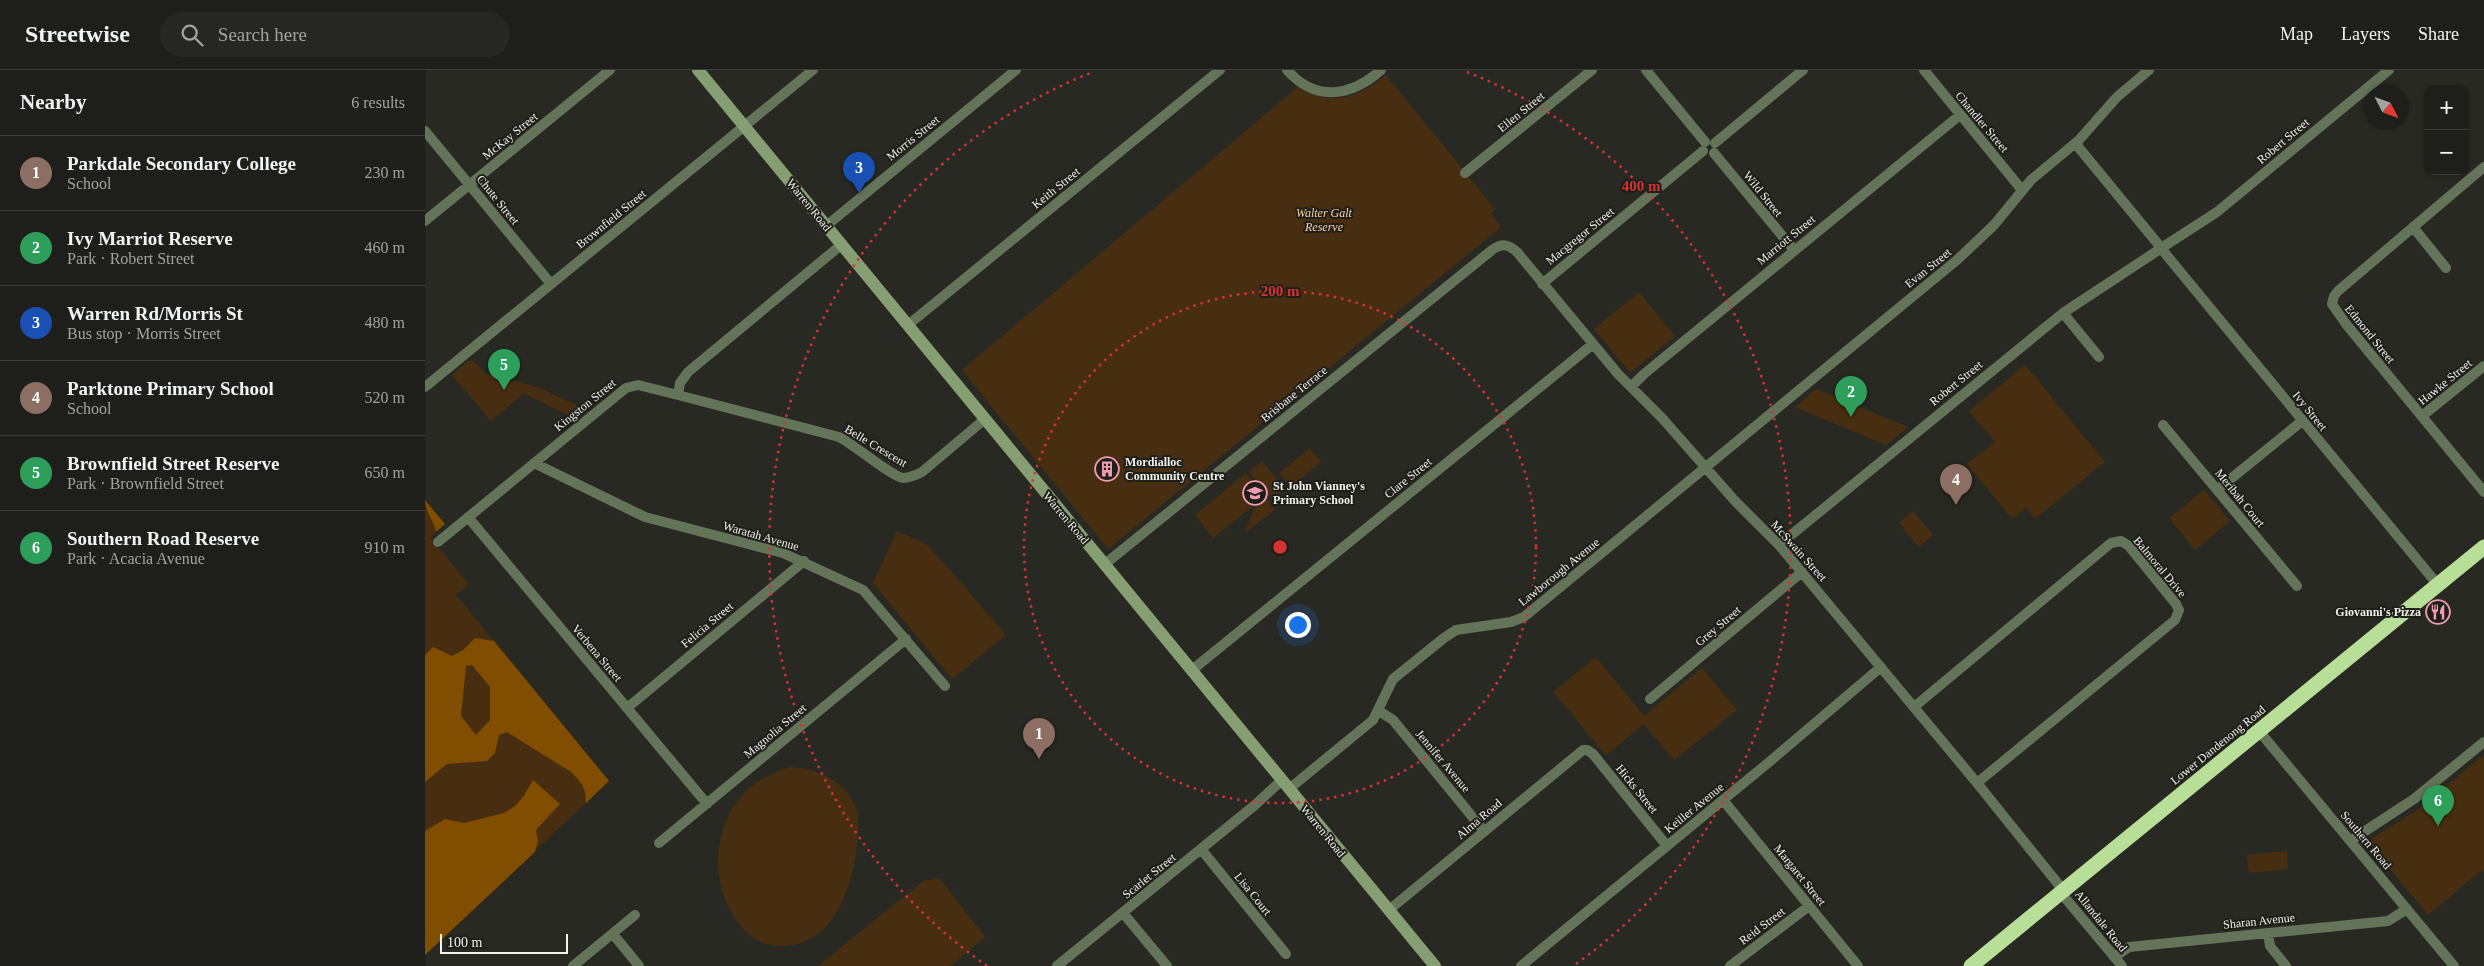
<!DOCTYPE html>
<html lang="en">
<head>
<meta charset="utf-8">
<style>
  body { margin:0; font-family:"Times New Roman",serif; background:#262723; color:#f1f3f6 }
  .controls { position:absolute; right:15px; top:15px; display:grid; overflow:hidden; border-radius:10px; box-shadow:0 1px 4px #0004 }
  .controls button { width:45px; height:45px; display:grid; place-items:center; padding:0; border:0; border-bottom:1px solid #3c3d39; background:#1e1f1a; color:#f1f3f6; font:25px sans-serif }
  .compass { position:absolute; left:1939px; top:15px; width:45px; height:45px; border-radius:50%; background:#1e1f1a; box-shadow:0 1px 4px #0004; rotate:132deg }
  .scale { position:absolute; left:15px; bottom:12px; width:128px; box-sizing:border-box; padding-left:5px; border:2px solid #f1f2ee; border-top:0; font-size:14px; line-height:18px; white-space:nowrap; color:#f1f2ee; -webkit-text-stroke:4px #1f1f19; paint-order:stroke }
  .you { position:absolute; left:872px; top:554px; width:18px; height:18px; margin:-12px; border:4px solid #fff; border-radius:50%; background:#1a73e8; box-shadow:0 0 0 8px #1a73e833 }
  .badge { display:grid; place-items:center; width:32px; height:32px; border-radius:50%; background:#ea580c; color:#fff; font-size:16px; font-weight:700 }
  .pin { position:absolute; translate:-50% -41px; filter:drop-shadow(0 1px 2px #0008) }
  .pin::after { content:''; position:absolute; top:26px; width:18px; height:15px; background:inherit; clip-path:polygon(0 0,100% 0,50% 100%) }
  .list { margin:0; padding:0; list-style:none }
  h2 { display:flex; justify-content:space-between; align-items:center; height:65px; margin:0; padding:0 20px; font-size:21px }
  h2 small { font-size:16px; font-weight:400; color:#a1a2a2 }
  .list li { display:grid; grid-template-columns:32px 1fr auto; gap:15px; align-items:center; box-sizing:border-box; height:75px; padding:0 20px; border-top:1px solid #3c3d39 }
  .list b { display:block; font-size:19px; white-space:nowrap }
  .list p { margin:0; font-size:16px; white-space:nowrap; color:#a1a2a2 }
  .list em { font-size:16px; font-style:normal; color:#a1a2a2 }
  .icon { flex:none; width:28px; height:28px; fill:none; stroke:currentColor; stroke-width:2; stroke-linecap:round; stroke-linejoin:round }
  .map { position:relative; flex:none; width:2059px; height:896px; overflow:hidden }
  header { display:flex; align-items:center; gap:30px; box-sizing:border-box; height:70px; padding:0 25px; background:#1e1f1a; border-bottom:1px solid #3c3d39 }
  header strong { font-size:24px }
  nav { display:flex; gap:28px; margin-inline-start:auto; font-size:18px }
  .search { width:350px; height:45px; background:#262723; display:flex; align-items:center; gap:12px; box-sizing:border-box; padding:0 18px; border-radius:28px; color:#a1a2a2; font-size:19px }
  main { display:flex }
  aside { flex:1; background:#1e1f1a }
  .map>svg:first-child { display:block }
  .green { fill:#482e11 }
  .forest { fill:#814d00; fill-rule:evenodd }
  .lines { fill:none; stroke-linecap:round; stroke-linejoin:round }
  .street { stroke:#647458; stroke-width:10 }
  .secondary { stroke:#859f72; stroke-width:12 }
  .highway { stroke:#b7df97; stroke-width:15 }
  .ring { fill:none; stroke:#d73232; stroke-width:2.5; stroke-dasharray:2.5 5 }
  .labels { text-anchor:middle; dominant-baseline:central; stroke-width:4; stroke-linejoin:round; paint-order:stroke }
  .street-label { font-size:12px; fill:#f1f2ee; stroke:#1f1f19 }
  .park-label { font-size:12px; font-style:italic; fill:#ffd0a1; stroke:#1f1f19 }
  .poi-label { font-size:12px; font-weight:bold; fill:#f1f2ee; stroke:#1f1f19; text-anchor:start }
  .centre { fill:#d73232; stroke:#1f1f19; stroke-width:2.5 }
  .ring-label { font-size:15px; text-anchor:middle; font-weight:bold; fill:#d73232; stroke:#1f1f19; stroke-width:4; stroke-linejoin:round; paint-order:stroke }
</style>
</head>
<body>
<header>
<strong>Streetwise</strong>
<div class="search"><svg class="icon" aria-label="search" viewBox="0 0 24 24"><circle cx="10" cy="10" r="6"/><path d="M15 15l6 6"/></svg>Search here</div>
<nav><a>Map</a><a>Layers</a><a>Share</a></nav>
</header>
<main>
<aside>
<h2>Nearby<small>6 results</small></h2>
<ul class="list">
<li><span class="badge" style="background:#8d6e63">1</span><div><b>Parkdale Secondary College</b><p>School</p></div><em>230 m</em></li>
<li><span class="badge" style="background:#2e9e5b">2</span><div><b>Ivy Marriot Reserve</b><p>Park · Robert Street</p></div><em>460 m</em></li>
<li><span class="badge" style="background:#1a4fb4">3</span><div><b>Warren Rd/Morris St</b><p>Bus stop · Morris Street</p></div><em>480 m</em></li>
<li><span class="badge" style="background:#8d6e63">4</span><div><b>Parktone Primary School</b><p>School</p></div><em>520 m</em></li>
<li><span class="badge" style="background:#2e9e5b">5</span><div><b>Brownfield Street Reserve</b><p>Park · Brownfield Street</p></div><em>650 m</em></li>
<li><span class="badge" style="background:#2e9e5b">6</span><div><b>Southern Road Reserve</b><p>Park · Acacia Avenue</p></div><em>910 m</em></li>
</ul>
</aside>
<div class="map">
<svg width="2059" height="896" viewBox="0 0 2059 896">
  <rect width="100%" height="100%" fill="#282922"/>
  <path class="green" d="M961 5 1070 139 1066 143 1076 157 683 479 537 300 873 17C906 37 933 28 961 5Z
    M1214 222 1250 266 1205 303 1169 259Z
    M46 289 61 304 112 317 158 338 147 347 99 323 66 351 27 305Z
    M1600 295 1680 392 1610 449 1601 438 1587 449 1542 394 1570 372 1544 341Z
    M1391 319 1483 357 1461 375 1370 337Z
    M885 378 896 392 866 417 854 403Z
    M837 391 860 419 847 430 824 402Z
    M821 403 840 426 788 468 770 445Z
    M1779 420 1805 451 1770 480 1744 448Z
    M842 428 850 440 820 463 829 439Z
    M0 430 20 454 5 468 44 514 31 525 184 711 0 884Z
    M1488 441 1508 465 1494 477 1474 453Z
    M472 461 503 475 581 565 527 609 448 513Z
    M1171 587 1219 646 1277 598 1312 640 1249 690 1219 654 1181 685 1128 622Z
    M2059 685V802L2057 800 2003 845 1945 774 1946 769 1988 743Z
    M364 697C392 698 423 711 432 741 435 753 432 771 431 783 425 823 407 874 359 876 347 876 336 874 327 867 284 831 282 761 321 721 333 709 349 703 364 697Z
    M1862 781 1863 799 1824 803 1822 785Z
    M514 808 560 867 525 896H393L498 811Z"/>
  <path class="forest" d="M0 430 20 454 11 462C9 450 0 443 0 430Z
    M50 568 69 571 184 711 161 733C161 719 157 712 146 702L82 662 74 665 70 683 62 691 22 694 0 712V585L8 577 27 586 38 580ZM47 595 65 617V650L51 665 36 646 41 596Z
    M108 710 135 734 111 760 113 771 110 782 0 885V761L20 749 39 753 79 743 90 736 98 727Z"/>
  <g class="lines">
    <path class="street" d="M862 0C891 33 927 26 956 0
      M1221 0 1280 72
      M1499 0 1597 120
      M0 61 126 214
      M1290 73 1378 0
      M1650 73 1733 174
      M1289 83 1369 180
      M2059 97 1913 221 1909 226 1907 234 1921 254 2059 422
      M1040 103 1167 0
      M0 151 185 0
      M401 156 591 0
      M1988 157 2021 198
      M1741 175 1792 142 1964 0
      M1739 182 2013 515
      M1117 214 1278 81
      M1638 243 1674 287
      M483 255 795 0
      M0 317 388 0
      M1206 317 1219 304 1535 45
      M253 325 414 367C430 375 467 407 478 408 485 408 491 405 497 402L560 349
      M1997 346 2059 296
      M1738 355 1872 516
      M109 393 220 447 358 483 438 520 520 616
      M1792 420 1877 351
      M43 447 282 734
      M13 472 201 318 213 315 253 325 255 313 263 302 416 175
      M1354 475 1638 243 1732 181
      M680 494 1067 180C1077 173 1083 174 1092 182L1193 304 1237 348 1310 431 1354 475 1552 713 1634 815 1641 829 1697 896
      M767 600 1168 274
      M1225 629 1377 502
      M1489 637 1686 473 1696 471 1704 476 1751 534 1754 540 1750 550 1552 713
      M202 638 379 491
      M954 641 968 650 1059 761
      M1834 661 2029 896
      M864 719 948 650 968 609 1019 568 1031 560 1086 552 1099 547 1532 190 1569 155 1606 110 1654 70 1692 27 1724 0
      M1298 730 1433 896
      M1925 771 1989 729 2059 672
      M234 773 481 569
      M776 779 861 884
      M964 840 1158 680H1162L1168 684 1242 776
      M698 843 742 896
      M1843 863 1845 876 1861 896
      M188 864 214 896
      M1689 887 1704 877 1963 851 1982 839
      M148 896 210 845
      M632 896 830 735 857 710
      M1096 896 1343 693 1456 597
      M1305 896 1384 836"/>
    <path class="secondary" d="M273 0 1010 896"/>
    <path class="highway" d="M1546 896 2059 477"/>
  </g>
  <g class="ring">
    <circle cx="855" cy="477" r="256"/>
    <path d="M562 896A511 511 0 0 1 668 2M1042 2A511 511 0 0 1 1148 896"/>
  </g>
  <defs>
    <g id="building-ring" transform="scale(1.25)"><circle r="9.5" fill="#1f1f19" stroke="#f19ab3" stroke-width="1.5"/><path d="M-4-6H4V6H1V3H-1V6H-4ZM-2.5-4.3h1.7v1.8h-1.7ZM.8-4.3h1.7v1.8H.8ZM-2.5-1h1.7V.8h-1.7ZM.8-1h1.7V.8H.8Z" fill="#f19ab3"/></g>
    <g id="school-ring" transform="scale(1.25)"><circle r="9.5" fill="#1f1f19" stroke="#f19ab3" stroke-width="1.5"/><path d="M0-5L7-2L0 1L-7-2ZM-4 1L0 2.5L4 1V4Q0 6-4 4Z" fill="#f19ab3"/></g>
    <g id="restaurant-ring" transform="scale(1.25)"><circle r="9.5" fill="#1f1f19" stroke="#f19ab3" stroke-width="1.5"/><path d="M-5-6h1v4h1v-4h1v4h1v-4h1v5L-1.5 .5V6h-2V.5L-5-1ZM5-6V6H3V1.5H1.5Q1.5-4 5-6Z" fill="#f19ab3"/></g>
  </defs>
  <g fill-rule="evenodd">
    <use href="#building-ring" x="682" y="399"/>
    <use href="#school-ring" x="830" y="423"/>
    <use href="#restaurant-ring" x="2013" y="542"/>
  </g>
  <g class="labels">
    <g class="street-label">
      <text transform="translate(1096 42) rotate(-39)">Ellen Street</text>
      <text transform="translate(1557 52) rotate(50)">Chandler Street</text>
      <text transform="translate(85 66) rotate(-39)">McKay Street</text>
      <text transform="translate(488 68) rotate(-39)">Morris Street</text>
      <text transform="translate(1858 71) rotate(-40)">Robert Street</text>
      <text transform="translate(631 118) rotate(-39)">Keith Street</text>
      <text transform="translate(1338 124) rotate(51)">Wild Street</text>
      <text transform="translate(73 130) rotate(51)">Chute Street</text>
      <text transform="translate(384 135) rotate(51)">Warren Road</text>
      <text transform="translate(186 149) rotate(-39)">Brownfield Street</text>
      <text transform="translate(1155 166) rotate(-39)">Macgregor Street</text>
      <text transform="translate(1361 170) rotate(-39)">Marriott Street</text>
      <text transform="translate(1503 198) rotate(-39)">Evan Street</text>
      <text transform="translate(1945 264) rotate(51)">Edmond Street</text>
      <text transform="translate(2020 312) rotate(-39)">Hawke Street</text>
      <text transform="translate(1531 313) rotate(-39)">Robert Street</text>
      <text transform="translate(869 324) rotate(-39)">Brisbane Terrace</text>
      <text transform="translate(160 335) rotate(-39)">Kingston Street</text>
      <text transform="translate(1885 341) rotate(51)">Ivy Street</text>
      <text transform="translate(451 376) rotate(31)">Belle Crescent</text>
      <text transform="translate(983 408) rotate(-39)">Clare Street</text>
      <text transform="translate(1815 428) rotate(51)">Meribah Court</text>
      <text transform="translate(641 448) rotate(50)">Warren Road</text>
      <text transform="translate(336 466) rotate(16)">Waratah Avenue</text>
      <text transform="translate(1374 481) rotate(48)">McSwain Street</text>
      <text transform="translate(1735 497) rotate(50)">Balmoral Drive</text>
      <text transform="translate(1134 502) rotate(-39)">Lawborough Avenue</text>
      <text transform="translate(282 555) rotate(-40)">Felicia Street</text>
      <text transform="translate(1293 556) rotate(-40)">Grey Street</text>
      <text transform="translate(172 583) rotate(50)">Verbena Street</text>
      <text transform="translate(350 661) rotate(-40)">Magnolia Street</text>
      <text transform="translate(1793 675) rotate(-39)">Lower Dandenong Road</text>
      <text transform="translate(1018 691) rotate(50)">Jennifer Avenue</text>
      <text transform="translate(1212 719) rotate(51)">Hicks Street</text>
      <text transform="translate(1269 738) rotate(-39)">Keiller Avenue</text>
      <text transform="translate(1054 749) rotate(-40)">Alma Road</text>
      <text transform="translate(898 761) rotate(51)">Warren Road</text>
      <text transform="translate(1941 770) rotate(50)">Southern Road</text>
      <text transform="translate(1375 805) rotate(51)">Margaret Street</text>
      <text transform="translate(724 806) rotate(-39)">Scarlet Street</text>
      <text transform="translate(828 824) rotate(51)">Lisa Court</text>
      <text transform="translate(1676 851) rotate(51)">Allandale Road</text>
      <text transform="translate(1834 851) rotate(-6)">Sharan Avenue</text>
      <text transform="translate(1337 856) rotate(-37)">Reid Street</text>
    </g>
    <g class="park-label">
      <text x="899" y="143">Walter Galt<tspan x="899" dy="14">Reserve</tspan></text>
    </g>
    <g class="poi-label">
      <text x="700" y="392">Mordialloc<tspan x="700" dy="14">Community Centre</tspan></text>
      <text x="848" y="416">St John Vianney's<tspan x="848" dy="14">Primary School</tspan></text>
      <text x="1996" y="542" text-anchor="end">Giovanni's Pizza</text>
    </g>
  </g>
  <circle cx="855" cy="477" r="8" class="centre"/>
  <g class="ring-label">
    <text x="1216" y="121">400 m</text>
    <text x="855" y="226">200 m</text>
  </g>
</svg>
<div class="controls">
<button>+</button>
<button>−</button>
</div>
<svg class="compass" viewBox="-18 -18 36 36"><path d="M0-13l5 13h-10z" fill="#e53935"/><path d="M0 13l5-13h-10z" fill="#a1a2a2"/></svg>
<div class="scale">100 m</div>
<div class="you"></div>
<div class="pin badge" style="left:614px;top:689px;background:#8d6e63">1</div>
<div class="pin badge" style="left:1426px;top:347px;background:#2e9e5b">2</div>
<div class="pin badge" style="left:434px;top:123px;background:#1a4fb4">3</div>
<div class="pin badge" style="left:1531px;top:435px;background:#8d6e63">4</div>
<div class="pin badge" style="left:79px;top:320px;background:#2e9e5b">5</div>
<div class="pin badge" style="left:2013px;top:756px;background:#2e9e5b">6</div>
</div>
</main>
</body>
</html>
